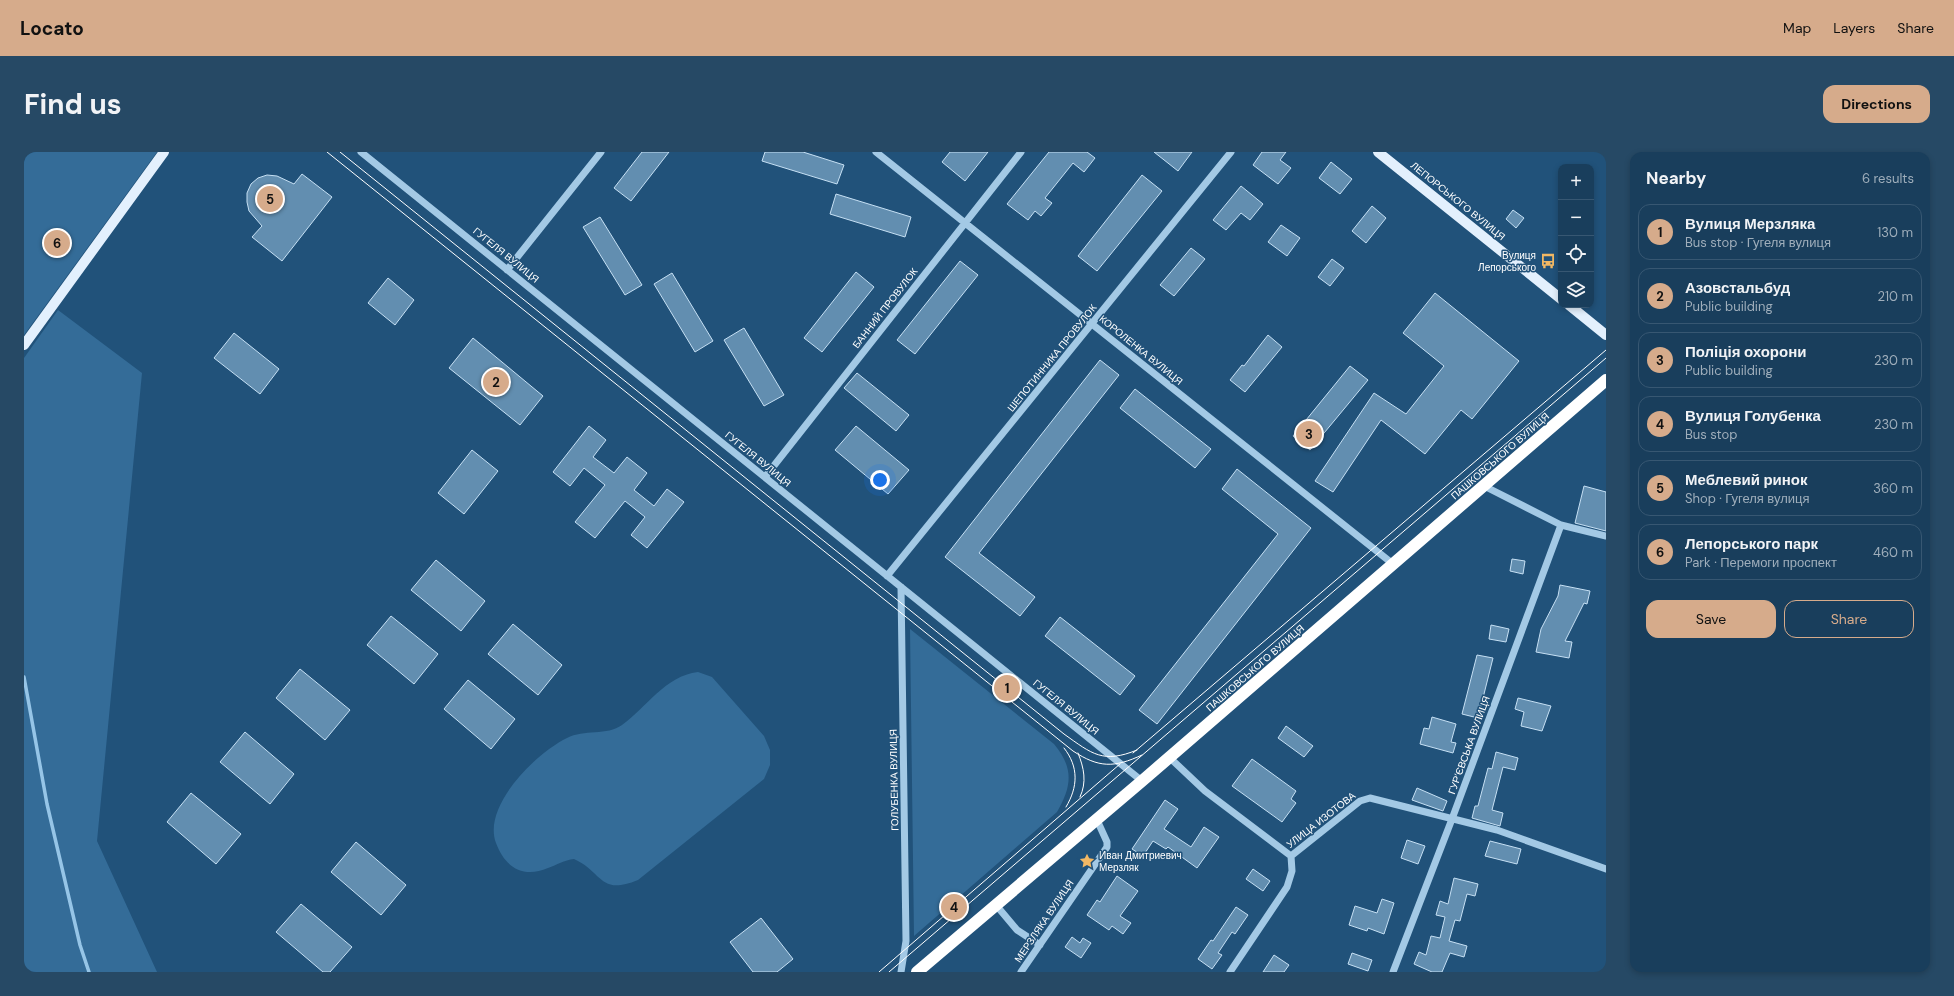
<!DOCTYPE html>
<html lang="en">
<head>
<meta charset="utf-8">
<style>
  body { margin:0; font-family:"DM Sans",sans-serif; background:#264965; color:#f1f3f6 }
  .controls { position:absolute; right:12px; top:12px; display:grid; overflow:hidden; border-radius:8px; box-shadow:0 2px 6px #0003 }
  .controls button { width:36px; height:36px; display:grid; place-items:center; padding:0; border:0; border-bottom:1px solid #375772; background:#193e5c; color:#f1f3f6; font:20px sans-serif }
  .you { position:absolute; left:856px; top:328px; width:14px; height:14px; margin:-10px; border:3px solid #fff; border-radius:50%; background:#1a73e8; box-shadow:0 0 0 6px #1a73e833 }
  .badge { display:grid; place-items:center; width:26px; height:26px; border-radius:50%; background:#d6ab8b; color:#111; font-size:13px; font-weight:700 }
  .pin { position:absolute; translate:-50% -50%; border:2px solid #fff; box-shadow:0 1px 4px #0006 }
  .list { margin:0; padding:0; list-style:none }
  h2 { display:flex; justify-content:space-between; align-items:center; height:52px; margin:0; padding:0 16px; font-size:17px }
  h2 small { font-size:13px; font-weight:400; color:#9faebb }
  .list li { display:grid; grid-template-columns:26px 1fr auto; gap:12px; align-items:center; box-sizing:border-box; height:56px; margin:0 8px 8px; padding:0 8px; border:1px solid #375772; border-radius:12px }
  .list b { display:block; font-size:15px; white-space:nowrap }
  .list p { margin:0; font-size:13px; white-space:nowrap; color:#9faebb }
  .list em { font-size:13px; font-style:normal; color:#9faebb }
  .actions { display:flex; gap:8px; padding:12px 16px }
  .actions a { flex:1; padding:9px 0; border:1px solid #d6ab8b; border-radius:12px; text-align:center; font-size:14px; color:#d6ab8b }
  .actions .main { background:#d6ab8b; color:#111 }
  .icon { flex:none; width:22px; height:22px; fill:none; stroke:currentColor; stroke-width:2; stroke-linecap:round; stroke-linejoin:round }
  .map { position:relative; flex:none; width:1582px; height:820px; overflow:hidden; border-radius:12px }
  header { display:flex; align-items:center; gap:24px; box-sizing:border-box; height:56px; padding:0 20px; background:#d6ab8b; color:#111 }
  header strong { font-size:19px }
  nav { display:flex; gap:22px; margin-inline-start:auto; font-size:14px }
  .intro { display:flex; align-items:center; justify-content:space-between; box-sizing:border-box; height:96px; padding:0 24px }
  h1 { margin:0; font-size:28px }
  .button { padding:10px 18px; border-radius:12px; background:#d6ab8b; color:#111; font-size:14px; font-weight:700 }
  main { display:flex; gap:24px; padding:0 24px }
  aside { flex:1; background:#193e5c; border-radius:12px; box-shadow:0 2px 6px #0003 }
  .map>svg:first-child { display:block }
  .green { fill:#346c98 }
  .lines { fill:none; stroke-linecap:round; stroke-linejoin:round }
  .stream { stroke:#96c5e7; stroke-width:3.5 }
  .building { fill:#628eb0; stroke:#c6e0f4 }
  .minor { stroke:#a3c9e5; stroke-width:7 }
  .major { stroke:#e3f0fd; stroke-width:10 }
  .highway { stroke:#fff; stroke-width:12 }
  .tram { stroke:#fff; stroke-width:1 }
  .labels { text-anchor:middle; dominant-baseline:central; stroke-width:3; stroke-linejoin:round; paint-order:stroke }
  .street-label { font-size:10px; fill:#fff; stroke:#21527a }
  .poi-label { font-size:10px; fill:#fff; stroke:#21527a; text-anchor:end }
</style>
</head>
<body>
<header>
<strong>Locato</strong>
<nav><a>Map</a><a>Layers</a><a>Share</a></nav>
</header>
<div class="intro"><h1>Find us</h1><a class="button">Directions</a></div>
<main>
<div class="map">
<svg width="1582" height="820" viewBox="0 0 1582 820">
  <rect width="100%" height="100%" fill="#21527a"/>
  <path class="green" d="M0 0H133L0 183Z
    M34 158 118 221 73 689 133 820H0V206Z
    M886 477 1030 592C1050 616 1048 634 1033 660L890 784Z
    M674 520 688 525 740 584 746 598V613L740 627 614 728C575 744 579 720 550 707 540 708 533 713 524 716 499 727 481 715 472 691 458 654 512 601 543 586 560 577 583 584 598 573 623 555 641 524 674 520Z"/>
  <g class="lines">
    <path class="stream" d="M0 525 23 652 56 793 65 820"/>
  </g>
  <path class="building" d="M618 0H645L607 49 590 36Z
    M741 0H779L820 13 813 32 738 9Z
    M926 0H964L941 29 918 10Z
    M1025 0H1063L1071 6 1060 20 1049 11 1021 46 1028 51 1017 64 1011 59 1004 68 983 52Z
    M1130 0H1168L1154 19Z
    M1238 0H1262L1256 8 1267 16 1254 32 1229 13Z
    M1307 10 1328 27 1316 42 1295 26Z
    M278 22 308 45 258 109 228 85 238 74 225 59 223 50V41L227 32 234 26 243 23 253 24 270 32Z
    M1118 23 1138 39 1073 119 1054 104Z
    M1217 34 1239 52 1226 68 1217 61 1202 78 1189 68Z
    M812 42 887 65 881 85 806 62Z
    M1348 54 1362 66 1342 91 1328 79Z
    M1489 58 1500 66 1492 76 1482 67Z
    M576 65 618 133 601 143 559 75Z
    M1257 73 1276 86 1263 104 1244 90Z
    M1167 96 1181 107 1150 144 1136 133Z
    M1308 107 1320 116 1306 134 1294 125Z
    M936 109 954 123 891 202 873 188Z
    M832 120 850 135 798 200 780 186Z
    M648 121 689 189 671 200 630 132Z
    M364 126 390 148 371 173 344 151Z
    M1411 141 1495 209 1448 267 1437 258 1401 302 1357 268 1309 340 1291 329 1350 241 1382 262 1420 214 1379 181Z
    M720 176 760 243 740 254 700 188Z
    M210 181 255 217 236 242 190 206Z
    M1244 183 1258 195 1221 240 1206 228 1218 213 1220 214Z
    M449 186 519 244 496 273 425 216Z
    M1076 208 1095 223 955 401 1011 445 996 464 921 405Z
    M1326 214 1344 228 1286 298 1269 284Z
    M833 221 885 263 872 279 820 236Z
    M1111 237 1187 297 1171 316 1096 256Z
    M565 274 582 288 569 305 590 321 603 305 623 321 610 338 630 354 643 337 660 350 623 396 607 383 621 365 601 349 571 386 551 370 581 333 560 316 546 334 529 320Z
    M832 274 885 318 864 342 811 298Z
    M448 298 474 319 440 362 414 341Z
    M1213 317 1287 376 1133 572 1115 558 1254 382 1198 337Z
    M1560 334 1582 340V379L1551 371Z
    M1488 407 1501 409 1499 422 1486 419Z
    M412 408 461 449 437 479 387 438Z
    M1536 433 1566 439 1563 452 1560 451 1541 489 1548 490 1545 506 1512 500 1517 477 1534 444Z
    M367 464 414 502 390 532 343 493Z
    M1036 465 1111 524 1096 543 1021 484Z
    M489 472 538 513 514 543 464 502Z
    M1467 473 1485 477 1482 490 1465 487Z
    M1453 503 1469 506 1454 566 1438 562Z
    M276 517 326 558 301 588 252 546Z
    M444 528 491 567 467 597 420 557Z
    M1494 546 1527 554 1518 579 1497 574 1500 560 1491 557Z
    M1408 565 1432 572 1427 590 1432 591 1429 601 1396 592 1400 576 1405 577Z
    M1262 574 1289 594 1280 605 1254 586Z
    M221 580 270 622 246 652 196 610Z
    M1472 600 1494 606 1491 618 1479 615 1468 658 1479 661 1476 674 1448 666 1451 654H1454L1464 616 1468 617Z
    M1228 607 1272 639 1267 647 1272 651 1258 670 1208 634Z
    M1393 636 1423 649 1419 659 1388 648Z
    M167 641 217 682 192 712 143 670Z
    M1141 648 1154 657 1140 677 1167 695 1180 675 1195 685 1173 716 1144 695 1142 697 1129 689 1119 704 1108 697Z
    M1383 688 1401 694 1394 712 1377 706Z
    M1466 689 1497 697 1493 712 1461 704Z
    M332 690 382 733 357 763 307 720Z
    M1229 717 1246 729 1239 739 1222 727Z
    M1093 724 1114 739 1096 764 1107 771 1099 782 1088 774 1085 778 1063 763 1073 748 1076 750Z
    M1430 726 1454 732 1451 744 1443 742 1436 769 1431 768 1425 789 1443 794 1440 805 1426 801 1418 820H1408L1390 812 1395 800 1402 803 1407 784 1416 786 1421 765 1412 763 1416 749 1424 752Z
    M1358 747 1370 751 1360 782 1344 776 1343 779 1325 773 1331 754 1353 761Z
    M277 752 328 795 306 820H299L252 780Z
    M1212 755 1224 763 1211 782 1208 780 1194 801 1198 803 1188 817 1174 807 1187 788 1189 789Z
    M737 766 769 807 753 820H729L706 790Z
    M1048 785 1056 791 1059 786 1067 791 1057 806 1041 795Z
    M1328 801 1348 808 1344 819 1324 812Z
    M1250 803 1265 813 1260 820H1239Z"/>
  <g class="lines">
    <path class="minor" d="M337 0 1118 629
      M852 0 1369 412
      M483 118 577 0
      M741 325 997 0
      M1460 334 1537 373 1582 384
      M863 424 1207 0
      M1145 605 1181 639 1267 704
      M1267 704 1336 649 1346 646 1473 678 1582 717
      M972 753 993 778 1016 793
      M877 820 882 789 877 435
      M997 820 1083 695V690L1073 668
      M1206 820 1263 735 1268 719 1267 704
      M1369 820 1428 667 1537 373"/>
    <path class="major" d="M1354 0 1537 147
      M1545 153 1582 183
      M0 193 140 0"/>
    <path class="highway" d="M893 820 1118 629 1582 228"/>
    <path class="tram" d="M303 0 1049 599C1075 616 1090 616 1118 603
      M316 0 1040 582C1068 602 1079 612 1113 598
      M1040 596C1055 615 1054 635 1042 655
      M1054 601C1060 616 1063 630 1056 645
      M1109 601 1582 198
      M855 820 1096 612
      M865 820 1582 206"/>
  </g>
  <defs>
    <g id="bus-bare" transform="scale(1.2)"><path d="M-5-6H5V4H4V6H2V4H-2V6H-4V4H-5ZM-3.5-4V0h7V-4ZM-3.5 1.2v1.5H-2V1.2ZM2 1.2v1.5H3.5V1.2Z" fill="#f2b864" stroke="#21527a" stroke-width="2.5" paint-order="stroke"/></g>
    <g id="sight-bare" transform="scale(1.2)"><path d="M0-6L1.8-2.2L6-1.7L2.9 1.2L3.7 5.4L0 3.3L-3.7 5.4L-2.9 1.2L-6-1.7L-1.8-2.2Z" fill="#f2b864" stroke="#21527a" stroke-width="2.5" paint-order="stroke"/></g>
  </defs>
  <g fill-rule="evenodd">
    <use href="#bus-bare" x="1524" y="109"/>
    <use href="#sight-bare" x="1063" y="709"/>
  </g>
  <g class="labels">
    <g class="street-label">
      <text transform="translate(1434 49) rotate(39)">ЛЕПОРСЬКОГО ВУЛИЦЯ</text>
      <text transform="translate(482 103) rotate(39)">ГУГЕЛЯ ВУЛИЦЯ</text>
      <text transform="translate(861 156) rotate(-52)">БАННИЙ ПРОВУЛОК</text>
      <text transform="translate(1117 198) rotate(39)">КОРОЛЕНКА ВУЛИЦЯ</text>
      <text transform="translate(1028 206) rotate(-51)">ШЕПОТИННИКА ПРОВУЛОК</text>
      <text transform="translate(1476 304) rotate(-41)">ПАШКОВСЬКОГО ВУЛИЦЯ</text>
      <text transform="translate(734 307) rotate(39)">ГУГЕЛЯ ВУЛИЦЯ</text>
      <text transform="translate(1231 516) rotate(-41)">ПАШКОВСЬКОГО ВУЛИЦЯ</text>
      <text transform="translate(1042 555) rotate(39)">ГУГЕЛЯ ВУЛИЦЯ</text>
      <text transform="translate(1445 593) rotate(-70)">ГУР’ЄВСЬКА ВУЛИЦЯ</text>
      <text transform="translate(870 628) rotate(-91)">ГОЛУБЕНКА ВУЛИЦЯ</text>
      <text transform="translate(1297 668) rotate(-38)">УЛИЦА ИЗОТОВА</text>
      <text transform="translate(1020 769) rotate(-56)">МЕРЗЛЯКА ВУЛИЦЯ</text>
    </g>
    <g class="poi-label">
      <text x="1512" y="103">Вулиця<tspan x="1512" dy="12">Лепорського</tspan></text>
      <text x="1075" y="703" text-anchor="start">Иван Дмитриевич<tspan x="1075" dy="12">Мерзляк</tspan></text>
    </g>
  </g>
</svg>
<div class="controls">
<button>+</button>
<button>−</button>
<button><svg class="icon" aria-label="locate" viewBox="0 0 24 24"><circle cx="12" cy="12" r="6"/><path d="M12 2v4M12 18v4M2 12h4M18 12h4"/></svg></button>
<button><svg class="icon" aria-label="layers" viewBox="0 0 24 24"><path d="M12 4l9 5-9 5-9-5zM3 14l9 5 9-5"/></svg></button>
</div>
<div class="you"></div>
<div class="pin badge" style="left:983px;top:536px">1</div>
<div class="pin badge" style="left:472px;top:230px">2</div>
<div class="pin badge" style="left:1285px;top:282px">3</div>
<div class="pin badge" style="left:930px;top:755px">4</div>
<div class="pin badge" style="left:246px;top:47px">5</div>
<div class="pin badge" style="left:33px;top:91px">6</div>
</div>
<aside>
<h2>Nearby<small>6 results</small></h2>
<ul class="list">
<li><span class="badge">1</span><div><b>Вулиця Мерзляка</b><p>Bus stop · Гугеля вулиця</p></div><em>130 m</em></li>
<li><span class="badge">2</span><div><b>Азовстальбуд</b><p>Public building</p></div><em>210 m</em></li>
<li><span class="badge">3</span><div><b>Поліція охорони</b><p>Public building</p></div><em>230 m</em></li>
<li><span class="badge">4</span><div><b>Вулиця Голубенка</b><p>Bus stop</p></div><em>230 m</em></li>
<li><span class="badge">5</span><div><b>Меблевий ринок</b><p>Shop · Гугеля вулиця</p></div><em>360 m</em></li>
<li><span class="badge">6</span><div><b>Лепорського парк</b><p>Park · Перемоги проспект</p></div><em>460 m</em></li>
</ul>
<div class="actions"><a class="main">Save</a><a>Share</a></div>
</aside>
</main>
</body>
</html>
